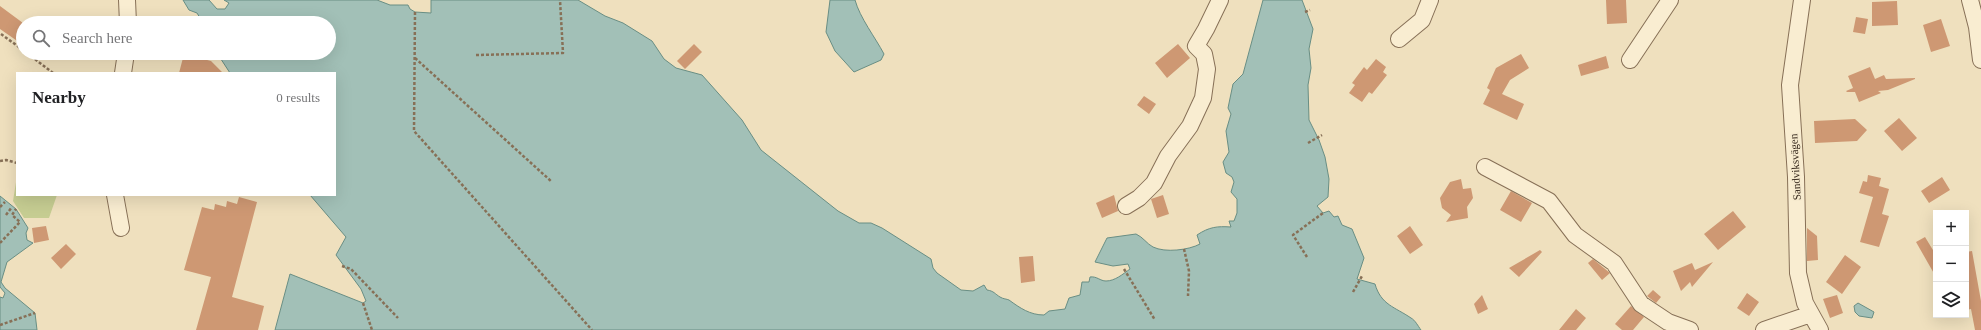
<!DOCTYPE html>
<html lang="en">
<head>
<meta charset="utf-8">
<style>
  body { margin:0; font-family:"Times New Roman",serif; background:#f2f2f2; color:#202124 }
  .controls { position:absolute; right:12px; bottom:12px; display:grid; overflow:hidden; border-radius:0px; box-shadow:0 4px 16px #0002 }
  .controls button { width:36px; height:36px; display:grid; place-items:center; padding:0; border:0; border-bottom:1px solid #e0e0e0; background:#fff; color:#202124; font:20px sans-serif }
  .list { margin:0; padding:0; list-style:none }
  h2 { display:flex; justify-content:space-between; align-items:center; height:52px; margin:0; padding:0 16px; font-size:17px }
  h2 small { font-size:13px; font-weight:400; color:#757577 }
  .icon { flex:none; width:22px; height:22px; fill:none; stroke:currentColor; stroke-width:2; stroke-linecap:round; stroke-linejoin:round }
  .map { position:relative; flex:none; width:1981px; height:330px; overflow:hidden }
  .search { position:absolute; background:#fff; box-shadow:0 4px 16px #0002; left:16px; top:16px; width:320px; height:44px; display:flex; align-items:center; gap:10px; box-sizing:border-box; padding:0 14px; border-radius:22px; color:#757577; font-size:15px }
  .panel { position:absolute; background:#fff; box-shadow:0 4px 16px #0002; left:16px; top:72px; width:320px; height:124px; border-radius:0px }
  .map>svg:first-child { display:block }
  .green { fill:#c6cd92 }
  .water { fill:#a2c0b7; stroke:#698e84 }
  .building { fill:#ce9873 }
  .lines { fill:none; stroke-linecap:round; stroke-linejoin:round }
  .minor-casing { stroke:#877057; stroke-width:18 }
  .path { stroke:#877057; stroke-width:2.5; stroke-dasharray:3 2; stroke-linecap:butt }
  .minor { stroke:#f9edd1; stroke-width:16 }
  .labels { text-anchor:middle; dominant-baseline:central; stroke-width:3.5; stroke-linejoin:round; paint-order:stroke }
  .street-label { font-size:11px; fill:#36281c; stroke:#f6eace }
</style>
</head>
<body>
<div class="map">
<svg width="1981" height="330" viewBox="0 0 1981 330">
  <rect width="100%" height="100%" fill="#efe0be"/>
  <path class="green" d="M17 176V195H57L49 218H24L13 201Z"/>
  <path class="water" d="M183 0H209L217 9H225L229 3 224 0H377L390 5H408L410 9 415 12 431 13V0H578L605 16 623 23 652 41 664 59 676 68 702 75 742 120 761 150 838 211 859 223H871L882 228 931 259 933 268 937 273 961 290 973 291 984 285 987 290C994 291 995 294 1000 297 1003 299 1007 299 1009 300 1020 308 1030 315 1044 315L1049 311 1065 309 1069 298 1080 295 1082 282H1089L1090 277C1097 276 1100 281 1106 281 1115 281 1123 274 1130 269L1128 264 1113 266 1095 262 1107 238 1136 234C1143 237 1147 244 1153 247 1165 253 1189 250 1200 244L1197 235C1209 227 1217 226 1231 227L1229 221H1234L1237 213V199L1231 192 1234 182 1232 177 1226 173 1223 162 1229 152 1226 131 1231 114 1228 108 1233 84 1243 74 1263 0H1302L1313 29 1309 49 1311 68 1308 85 1309 120 1319 140 1325 157 1329 179 1328 197 1317 206 1323 213 1329 211 1334 217 1338 216 1342 225 1352 229 1364 258 1357 279 1375 284C1381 305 1395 307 1411 318 1415 320 1418 326 1421 330H275L290 274 363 303 366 301 361 289 336 255 346 237 310 195H335V73H230L217 53H329V23H203L197 13 189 10Z
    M830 0H855C860 18 875 37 884 54L881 60 854 72 835 51 826 32Z
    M0 196 16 209 28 228 26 233 27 240 33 243 7 262 1 282 5 288 35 313 37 330H0V297L3 298 5 293 0 287Z
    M1858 303 1874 312 1872 318 1859 316 1855 312 1854 306Z"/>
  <path class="building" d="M1606 0H1626L1627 23 1607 24Z
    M1897 1 1898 25 1872 26V2Z
    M0 6 23 23V45L0 29Z
    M1856 17 1868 19 1865 34 1853 32Z
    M1941 19 1950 46 1931 52 1923 25Z
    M694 44 702 52 685 69 677 61Z
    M1178 44 1190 58 1167 78 1155 63Z
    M184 54 211 61 223 73H179Z
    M1521 54 1529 68 1510 80 1502 94 1524 104 1517 120 1483 104 1490 90 1487 88 1496 68Z
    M1606 56 1609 68 1581 76 1578 65Z
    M1376 59 1386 67 1383 72 1387 75 1372 94 1369 92 1362 102 1349 93 1355 85 1352 83 1364 67 1367 70Z
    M1870 67 1875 79 1884 75 1886 79 1915 78V79L1888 90 1878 91 1881 93 1859 102 1855 92H1847L1846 91 1853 88 1848 76Z
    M1144 96 1156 104 1149 114 1137 105Z
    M1899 118 1917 138 1902 151 1884 131Z
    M1855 119 1867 130 1857 141 1815 143 1814 121Z
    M1868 175 1881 178 1879 186 1889 189 1882 214 1889 216 1879 247 1860 242 1873 197 1859 193 1863 181 1867 182Z
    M1942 177 1950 190 1929 203 1921 191Z
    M1461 179 1463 189 1471 188 1473 198 1467 207 1468 218 1446 222 1451 215 1442 208 1440 198 1450 182Z
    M1511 191 1532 203 1521 222 1500 210Z
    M1114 195 1118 211 1102 218 1096 203Z
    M1163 195 1169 214 1157 218 1151 199Z
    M239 197 257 202 232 297 264 306 258 330H196L211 277 184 270 202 207 214 210 215 204 226 207 227 201 237 204Z
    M1733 211 1746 227 1718 250 1704 234Z
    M46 226 49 240 34 243 32 228Z
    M1410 226 1423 245 1410 254 1397 236Z
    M1807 228 1817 236 1818 260 1807 261Z
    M1925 237 1936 255V277L1916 242Z
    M66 244 76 254 61 269 51 258Z
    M1540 250 1542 252 1519 277 1509 268Z
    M1972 251 1981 301V330H1975L1971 309 1966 310V252Z
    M1845 255 1861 267 1842 294 1826 282Z
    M1033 256 1035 281 1021 283 1019 257Z
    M1593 259 1610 273 1602 280 1588 263Z
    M1713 262 1692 287 1690 282 1681 291 1673 271 1692 263 1695 270Z
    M1653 290 1661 297 1656 303 1647 296Z
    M1747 293 1759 302 1749 316 1737 308Z
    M1482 295 1488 309 1478 314 1474 304Z
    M1837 295 1843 313 1830 318 1823 299Z
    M1631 306 1644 317 1633 330H1622L1615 324Z
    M1576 309 1586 318 1576 330H1559Z"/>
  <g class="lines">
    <g class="minor-casing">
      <path id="minor" d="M127 0 128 23
        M1802 0 1790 85 1796 177 1798 273 1805 303 1820 330
        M1970 0 1977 27 1981 60
        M1399 39 1422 20 1430 0
        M1630 60 1670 0
        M123 73 126 53
        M1485 167 1549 201 1575 235 1614 263 1641 304 1668 322 1690 330
        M115 195 121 228
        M1126 206 1139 198 1154 183 1168 156 1190 126 1203 98 1207 69 1204 54 1196 46 1206 29 1220 0
        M1764 330 1811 314"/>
    </g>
    <path class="path" d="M415 12 414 131 592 330
      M1305 12 1310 10
      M1 34 23 50
      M27 53 53 73
      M476 55 563 53 560 0
      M415 58 552 182
      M1308 143 1322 135
      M0 161 6 160 17 163
      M0 207 5 202
      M6 215 12 207
      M0 243 20 222 12 215 16 209
      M1184 249 1189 271 1188 296
      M1307 257 1293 235 1323 213
      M342 266 351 269 398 318
      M1124 269 1155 320
      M1353 292 1362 276
      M363 303 372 330
      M0 325 35 313"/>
    <use href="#minor" class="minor"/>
  </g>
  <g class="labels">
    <g class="street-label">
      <text transform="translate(1795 167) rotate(-93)">Sandviksvägen</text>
    </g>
  </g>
</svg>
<div class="controls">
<button>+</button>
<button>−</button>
<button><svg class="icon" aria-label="layers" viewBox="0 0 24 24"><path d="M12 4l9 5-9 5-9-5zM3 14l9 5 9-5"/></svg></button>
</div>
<div class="search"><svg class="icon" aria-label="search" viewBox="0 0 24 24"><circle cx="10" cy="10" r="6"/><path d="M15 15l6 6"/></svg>Search here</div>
<section class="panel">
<h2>Nearby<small>0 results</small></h2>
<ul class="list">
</ul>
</section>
</div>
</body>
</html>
